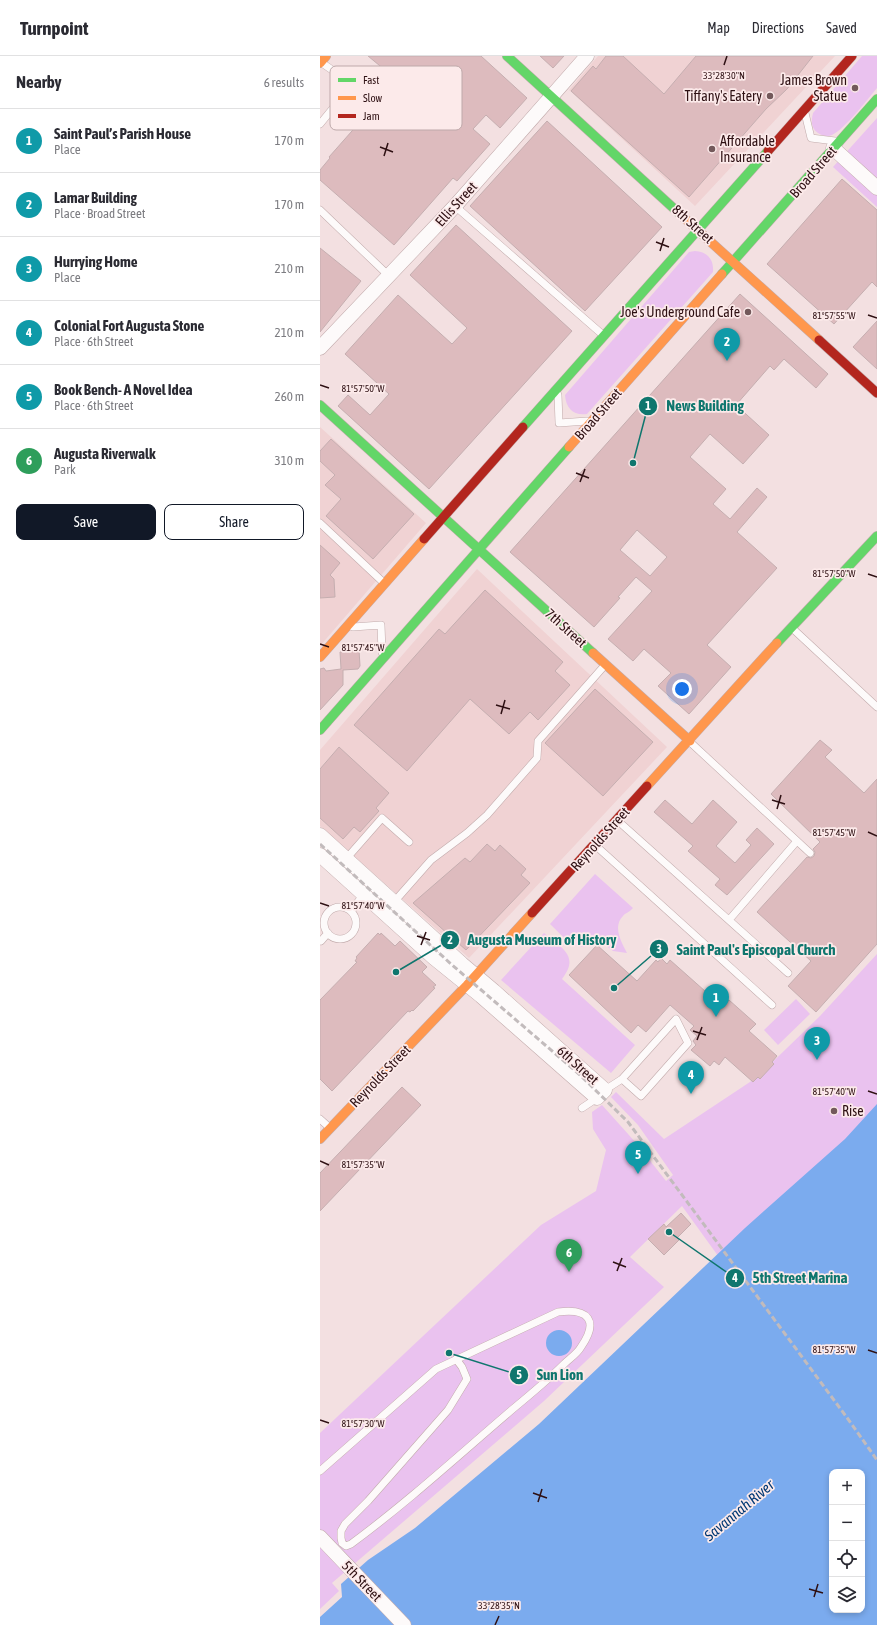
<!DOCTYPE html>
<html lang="en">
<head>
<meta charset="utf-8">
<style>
  body { margin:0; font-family:"Asap Condensed",sans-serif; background:#f7f7f7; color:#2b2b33 }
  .controls { position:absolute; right:12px; bottom:12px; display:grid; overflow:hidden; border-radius:8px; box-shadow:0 2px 6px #0003 }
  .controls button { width:36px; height:36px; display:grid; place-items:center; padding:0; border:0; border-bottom:1px solid #e1e1e2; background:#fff; color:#2b2b33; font:20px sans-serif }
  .you { position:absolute; left:362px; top:633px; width:14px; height:14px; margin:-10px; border:3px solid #fff; border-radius:50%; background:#1a73e8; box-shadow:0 0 0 6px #1a73e833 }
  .badge { display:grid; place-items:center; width:26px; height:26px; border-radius:50%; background:#111827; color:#fff; font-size:13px; font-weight:700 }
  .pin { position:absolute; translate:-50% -33px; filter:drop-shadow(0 1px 2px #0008) }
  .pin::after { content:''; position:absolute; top:21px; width:14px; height:12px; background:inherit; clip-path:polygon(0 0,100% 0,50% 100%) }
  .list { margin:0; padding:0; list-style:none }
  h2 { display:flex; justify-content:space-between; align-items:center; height:52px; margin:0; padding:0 16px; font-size:17px }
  h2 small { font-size:13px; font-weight:400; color:#7c7c81 }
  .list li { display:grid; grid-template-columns:26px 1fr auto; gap:12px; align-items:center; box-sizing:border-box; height:64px; padding:0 16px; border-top:1px solid #e1e1e2 }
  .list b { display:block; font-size:15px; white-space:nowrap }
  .list p { margin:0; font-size:13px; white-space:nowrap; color:#7c7c81 }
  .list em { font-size:13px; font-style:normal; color:#7c7c81 }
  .actions { display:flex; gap:8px; padding:12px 16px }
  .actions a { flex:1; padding:9px 0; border:1px solid #111827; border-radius:8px; text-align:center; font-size:14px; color:#111827 }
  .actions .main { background:#111827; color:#fff }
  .icon { flex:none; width:22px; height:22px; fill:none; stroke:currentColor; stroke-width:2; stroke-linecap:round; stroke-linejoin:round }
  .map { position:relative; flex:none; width:557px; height:1569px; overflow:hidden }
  header { display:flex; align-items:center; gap:24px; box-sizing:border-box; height:56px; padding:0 20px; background:#fff; border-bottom:1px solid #e1e1e2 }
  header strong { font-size:19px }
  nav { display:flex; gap:22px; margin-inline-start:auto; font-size:14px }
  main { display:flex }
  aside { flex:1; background:#fff }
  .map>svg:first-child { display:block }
  .built { fill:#f0d2d3 }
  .green { fill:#eac2ef }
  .water { fill:#7babee; fill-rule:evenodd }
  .building { fill:#ddbbbe; stroke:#c5aeb0; fill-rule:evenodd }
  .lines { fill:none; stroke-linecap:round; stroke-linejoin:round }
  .lane-casing { stroke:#c2abac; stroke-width:8 }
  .street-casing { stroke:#c2abac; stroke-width:15 }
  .fast-casing { stroke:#c2abac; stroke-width:10 }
  .slow-casing { stroke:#c2abac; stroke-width:10 }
  .jam-casing { stroke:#c2abac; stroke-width:10 }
  .lane { stroke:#fdfafa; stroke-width:7 }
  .street { stroke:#fdfafa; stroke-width:14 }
  .fast { stroke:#63d668; stroke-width:9 }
  .slow { stroke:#ff974d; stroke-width:9 }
  .jam { stroke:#b3261e; stroke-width:9 }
  .rail { stroke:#c2bbbc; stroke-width:3; stroke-dasharray:6 3; stroke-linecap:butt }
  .ticks { fill:none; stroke:#2e1013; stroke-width:1.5 }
  .poi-dot { fill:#73595b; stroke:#fceaea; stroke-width:1.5 }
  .labels { text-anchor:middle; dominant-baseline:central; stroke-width:3.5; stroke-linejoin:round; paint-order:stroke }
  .poi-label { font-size:14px; fill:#2e1013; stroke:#fceaea; text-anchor:end }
  .street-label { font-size:14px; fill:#2e1013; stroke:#fceaea }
  .water-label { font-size:15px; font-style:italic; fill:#013874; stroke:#fceaea }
  .key { fill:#fceaea; stroke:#bea9aa; stroke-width:1 }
  .key-label { font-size:11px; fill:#2e1013 }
  .ticks-label { font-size:10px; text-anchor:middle; fill:#2e1013; stroke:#fceaea; stroke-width:3.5; stroke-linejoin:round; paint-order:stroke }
  .leader { fill:none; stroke:#0f766e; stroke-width:1.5 }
  .callout-dot { fill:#0f766e; stroke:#fceaea; stroke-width:1.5 }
  .mark-label { font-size:12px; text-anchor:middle; font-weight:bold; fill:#fff }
  .callout-label { font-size:15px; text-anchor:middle; font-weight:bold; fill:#0f766e; stroke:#fceaea; stroke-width:3.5; stroke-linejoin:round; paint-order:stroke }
</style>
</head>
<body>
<header>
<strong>Turnpoint</strong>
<nav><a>Map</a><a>Directions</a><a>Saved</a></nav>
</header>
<main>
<aside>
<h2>Nearby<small>6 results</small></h2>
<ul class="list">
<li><span class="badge" style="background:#0f9aa8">1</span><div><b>Saint Paul’s Parish House</b><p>Place</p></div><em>170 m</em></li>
<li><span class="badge" style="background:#0f9aa8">2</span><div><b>Lamar Building</b><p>Place · Broad Street</p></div><em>170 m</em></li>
<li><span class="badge" style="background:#0f9aa8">3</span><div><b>Hurrying Home</b><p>Place</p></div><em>210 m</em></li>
<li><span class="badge" style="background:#0f9aa8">4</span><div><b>Colonial Fort Augusta Stone</b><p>Place · 6th Street</p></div><em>210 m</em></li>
<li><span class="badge" style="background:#0f9aa8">5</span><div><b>Book Bench- A Novel Idea</b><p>Place · 6th Street</p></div><em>260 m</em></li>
<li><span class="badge" style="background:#2e9e5b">6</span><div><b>Augusta Riverwalk</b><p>Park</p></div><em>310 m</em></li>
</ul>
<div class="actions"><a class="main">Save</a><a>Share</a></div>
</aside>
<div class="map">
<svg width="557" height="1569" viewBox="0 0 557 1569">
  <rect width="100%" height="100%" fill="#f3e0e1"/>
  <path class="built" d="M278 0H515L375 150 249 34Z
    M0 371 106 467 0 590Z
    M157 513 347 691 149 902 0 770V694Z"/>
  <path class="green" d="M542 0H557V32C547 44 525 73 512 79 508 81 502 80 498 77 491 72 491 65 493 57Z
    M557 62V151L513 111Z
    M375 195C388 196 394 204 393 216L267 358C254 360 246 353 245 339L369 196Z
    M275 818 313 852C310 856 305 857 303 860 292 871 302 887 307 897L293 895 280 885C257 900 247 884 230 868Z
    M224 877C242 892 260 900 242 923L315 989 291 1017 181 924Z
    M557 898V1109L427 1240 362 1150 310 1201 344 1231 224 1345 12 1527 19 1535 0 1553V1377L221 1169 276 1135 286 1094 273 1073 272 1056 282 1049 317 1088 346 1125 353 1119 318 1069 291 1041 296 1036 344 1083 436 1022 500 960Z
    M476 943 490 958 458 989 444 974Z"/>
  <path class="water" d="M557 1048V1569H0V1561L22 1541 21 1528 48 1504 95 1472 219 1368 425 1172 525 1083ZM512 1416H542V1554H512Z
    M226 1287a13 13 0 1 1 26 0a13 13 0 1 1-26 0Z"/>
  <path class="building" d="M48 0H161L207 42 180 72 166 59 153 73 170 88 137 125 133 122 74 189 0 124V114L10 102 9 101 77 24Z
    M220 0H244L233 12Z
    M286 0H303L344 38 376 0H493L467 33 446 53 369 141 251 35 273 10 276 13Z
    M227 65 342 171 265 255 150 150Z
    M522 123 557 154V231L552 226 514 268 447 208Z
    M136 169 252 275 109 433 18 350 28 339 50 359 69 338 25 298 78 239 132 288 147 272 90 219Z
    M0 192 41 225 0 276Z
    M420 238 508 318 496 332 464 303 454 314 450 310 416 349 449 379 423 408 390 378 370 401 406 433 393 448 410 463 437 432 447 441 417 476 457 512 387 589 411 611 369 658 338 630 351 617 324 593 313 605 288 583 332 535 316 521 298 541 300 542 274 571 190 496ZM317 474 347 501 330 520 300 494Z
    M557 265V313L533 291Z
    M11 383 94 458 53 503 6 460 21 443 5 429 15 419 0 405V395Z
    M0 489 20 507 10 519 14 523 15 541 0 542Z
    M165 534 243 606 235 615 250 629 218 664 210 656 189 678 150 643 87 715 34 669 119 573 125 578Z
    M39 594 40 610 38 613 23 614V629L0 654V613L4 612 6 615 21 613 20 596Z
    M275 633 333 686 283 740 225 687Z
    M500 684 512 694 505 701 544 737 557 723V888L496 956 468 930 491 905 437 856 487 801 491 802 494 800 495 796 493 793 500 786 451 738Z
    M19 691 69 737 56 752 59 755 40 776 34 771 23 783 0 762V713Z
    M345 744 372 768 393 744 417 766 396 790 415 807 431 789 426 784 437 772 454 788 407 839 395 829 400 823 368 795 373 790 334 756Z
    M167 788 175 795 180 789 206 813 201 819 210 827 146 894 93 847 145 802 150 806Z
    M58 877 60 879 61 877 75 890 80 885 107 911 102 916 116 929 113 931 115 932 93 955 92 954 90 956 88 955 12 1035 0 1023V944L37 906 35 905 37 902 36 901Z
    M277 889 317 925 336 904 338 906 341 902 347 908 350 904 403 951 409 944 436 968 429 975 457 1000 452 1006 454 1008 440 1023 438 1021 433 1026 405 1001 399 1009 394 1005 390 1010 371 994 376 989 373 985 377 980 370 974 374 970 350 949 326 976 318 969 311 977 249 919Z
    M82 1031 101 1049 0 1155V1117Z
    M361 1157 371 1168 357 1182 359 1184 344 1199 328 1183 344 1168 346 1171Z"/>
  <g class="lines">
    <g class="lane-casing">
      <path id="lane" d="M485 57 491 82 515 85
        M0 68 27 35 18 18 2 7
        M135 150 283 279
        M0 154 69 220
        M238 339 239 367 267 365
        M0 467 64 527
        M33 571 61 569 62 596
        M472 572 557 651
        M370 686 490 797
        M297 764 468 917
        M275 789 452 949
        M26 803 62 762 89 786
        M74 846 111 804 147 777 167 759 217 702 218 685 285 609
        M4 867a16 16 0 1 1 32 0a16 16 0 1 1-32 0Z
        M31 855 44 838
        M409 864 477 785
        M1 885 8 877
        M285 1034 302 1023 356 963 368 987 321 1040 302 1023
        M262 1052 277 1042
        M0 1063 10 1072
        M0 1415 116 1313 238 1256C269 1252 279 1265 261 1291 257 1298 249 1303 244 1308 228 1324 211 1338 194 1352 140 1398 88 1446 31 1488L26 1490 22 1487 21 1482V1475L25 1468 48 1445 128 1354 147 1323 142 1311 136 1303"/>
    </g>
    <g class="street-casing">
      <path id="street" d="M513 92 557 132
        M0 292 135 150 267 0
        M0 779 142 908 174 935 285 1034 277 1042 161 940 114 902 0 799
        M0 1481 84 1569"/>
    </g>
    <g class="fast-casing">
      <path id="fast" d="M187 0 361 159
        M402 218 557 43
        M0 349 273 597
        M203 371 448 95
        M457 587 557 480
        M0 674 249 391"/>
    </g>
    <g class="slow-casing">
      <path id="slow" d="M0 7 6 0
        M361 159 499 284
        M249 391 402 218
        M273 597 370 685
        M0 601 104 483
        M327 730 457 587
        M0 1083 147 929 212 857"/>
    </g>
    <g class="jam-casing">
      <path id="jam" d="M448 95 532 0
        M499 284 557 337
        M104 483 203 371
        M212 857 327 730"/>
    </g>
    <use href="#lane" class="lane"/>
    <use href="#street" class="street"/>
    <use href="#fast" class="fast"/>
    <use href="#slow" class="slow"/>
    <use href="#jam" class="jam"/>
    <path class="rail" d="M0 788 131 908 260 1019 308 1066 528 1363 557 1404"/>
  </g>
  <path class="ticks" d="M404 9 407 0M60 91 73 96M64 100 68 87M336 186 349 191M340 195 344 182M548 259 557 262M0 329 9 332M256 417 269 422M260 426 265 413M548 518 557 521M0 588 9 591M176 649 190 653M181 658 185 644M452 744 465 748M457 753 461 739M548 776 557 780M0 847 9 850M97 880 110 884M101 889 106 876M373 975 386 979M377 984 382 971M548 1035 557 1038M0 1105 9 1109M293 1206 306 1211M297 1215 302 1202M548 1294 557 1297M0 1364 9 1367M213 1437 227 1442M218 1446 222 1433M489 1533 503 1537M494 1541 498 1528M175 1569 179 1560"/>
  <g class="poi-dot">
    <circle cx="535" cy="32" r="4"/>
    <circle cx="450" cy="40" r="4"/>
    <circle cx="392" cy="93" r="4"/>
    <circle cx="428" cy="256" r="4"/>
    <circle cx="514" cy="1055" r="4"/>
  </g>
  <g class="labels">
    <g class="poi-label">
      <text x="527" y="24">James Brown<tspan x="527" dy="16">Statue</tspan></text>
      <text x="442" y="40">Tiffany's Eatery</text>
      <text x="400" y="85" text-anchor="start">Affordable<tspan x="400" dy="16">Insurance</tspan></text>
      <text x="420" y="256">Joe's Underground Cafe</text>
      <text x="522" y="1055" text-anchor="start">Rise</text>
    </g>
    <g class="street-label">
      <text transform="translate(493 116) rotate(-49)">Broad Street</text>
      <text transform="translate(136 148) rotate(-48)">Ellis Street</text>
      <text transform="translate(373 168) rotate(42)">8th Street</text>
      <text transform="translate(278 358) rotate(-49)">Broad Street</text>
      <text transform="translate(246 572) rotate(42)">7th Street</text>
      <text transform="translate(280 783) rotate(-48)">Reynolds Street</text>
      <text transform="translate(258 1009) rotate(42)">6th Street</text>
      <text transform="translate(60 1020) rotate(-46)">Reynolds Street</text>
      <text transform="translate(42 1525) rotate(46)">5th Street</text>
    </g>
    <g class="water-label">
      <text transform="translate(419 1454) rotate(-40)">Savannah River</text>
    </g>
  </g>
  <rect x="10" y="10" width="132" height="64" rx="6" class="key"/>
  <rect x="18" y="22" width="18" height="4" fill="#63d668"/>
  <rect x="18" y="40" width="18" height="4" fill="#ff974d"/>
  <rect x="18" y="58" width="18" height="4" fill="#b3261e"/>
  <g class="key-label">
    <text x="43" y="28">Fast</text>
    <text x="43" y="46">Slow</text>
    <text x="43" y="64">Jam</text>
  </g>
  <g class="ticks-label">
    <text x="404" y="23">33°28'30"N</text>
    <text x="514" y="263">81°57'55"W</text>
    <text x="43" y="336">81°57'50"W</text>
    <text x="514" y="521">81°57'50"W</text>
    <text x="43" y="595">81°57'45"W</text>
    <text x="514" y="780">81°57'45"W</text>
    <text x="43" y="853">81°57'40"W</text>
    <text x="514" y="1039">81°57'40"W</text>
    <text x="43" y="1112">81°57'35"W</text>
    <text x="514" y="1297">81°57'35"W</text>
    <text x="43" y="1371">81°57'30"W</text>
    <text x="179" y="1553">33°28'35"N</text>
  </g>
  <path class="leader" d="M313 407L328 350M76 916L130 884M294 932L339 893M349 1176L415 1222M129 1297L199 1319"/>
  <g class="callout-dot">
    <circle cx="313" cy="407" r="4"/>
    <circle cx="76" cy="916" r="4"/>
    <circle cx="294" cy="932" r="4"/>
    <circle cx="349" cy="1176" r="4"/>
    <circle cx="129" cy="1297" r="4"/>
    <circle cx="328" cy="350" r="10"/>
    <circle cx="130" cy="884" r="10"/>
    <circle cx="339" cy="893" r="10"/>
    <circle cx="415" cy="1222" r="10"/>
    <circle cx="199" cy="1319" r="10"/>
  </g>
  <g class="mark-label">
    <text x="328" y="354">1</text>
    <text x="130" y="888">2</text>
    <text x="339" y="897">3</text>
    <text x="415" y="1226">4</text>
    <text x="199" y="1323">5</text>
  </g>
  <g class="callout-label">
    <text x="385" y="355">News Building</text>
    <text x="222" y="889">Augusta Museum of History</text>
    <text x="436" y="899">Saint Paul's Episcopal Church</text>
    <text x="480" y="1227">5th Street Marina</text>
    <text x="240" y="1324">Sun Lion</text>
  </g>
</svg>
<div class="controls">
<button>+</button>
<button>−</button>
<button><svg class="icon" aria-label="locate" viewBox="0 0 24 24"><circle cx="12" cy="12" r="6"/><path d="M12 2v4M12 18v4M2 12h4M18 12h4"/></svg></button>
<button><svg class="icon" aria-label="layers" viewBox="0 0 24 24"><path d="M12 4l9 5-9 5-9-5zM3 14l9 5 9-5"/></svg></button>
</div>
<div class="you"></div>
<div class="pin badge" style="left:396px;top:961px;background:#0f9aa8">1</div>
<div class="pin badge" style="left:407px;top:305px;background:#0f9aa8">2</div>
<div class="pin badge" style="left:497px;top:1004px;background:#0f9aa8">3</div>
<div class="pin badge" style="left:371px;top:1038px;background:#0f9aa8">4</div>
<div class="pin badge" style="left:318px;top:1118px;background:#0f9aa8">5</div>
<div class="pin badge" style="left:249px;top:1216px;background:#2e9e5b">6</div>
</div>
</main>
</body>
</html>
